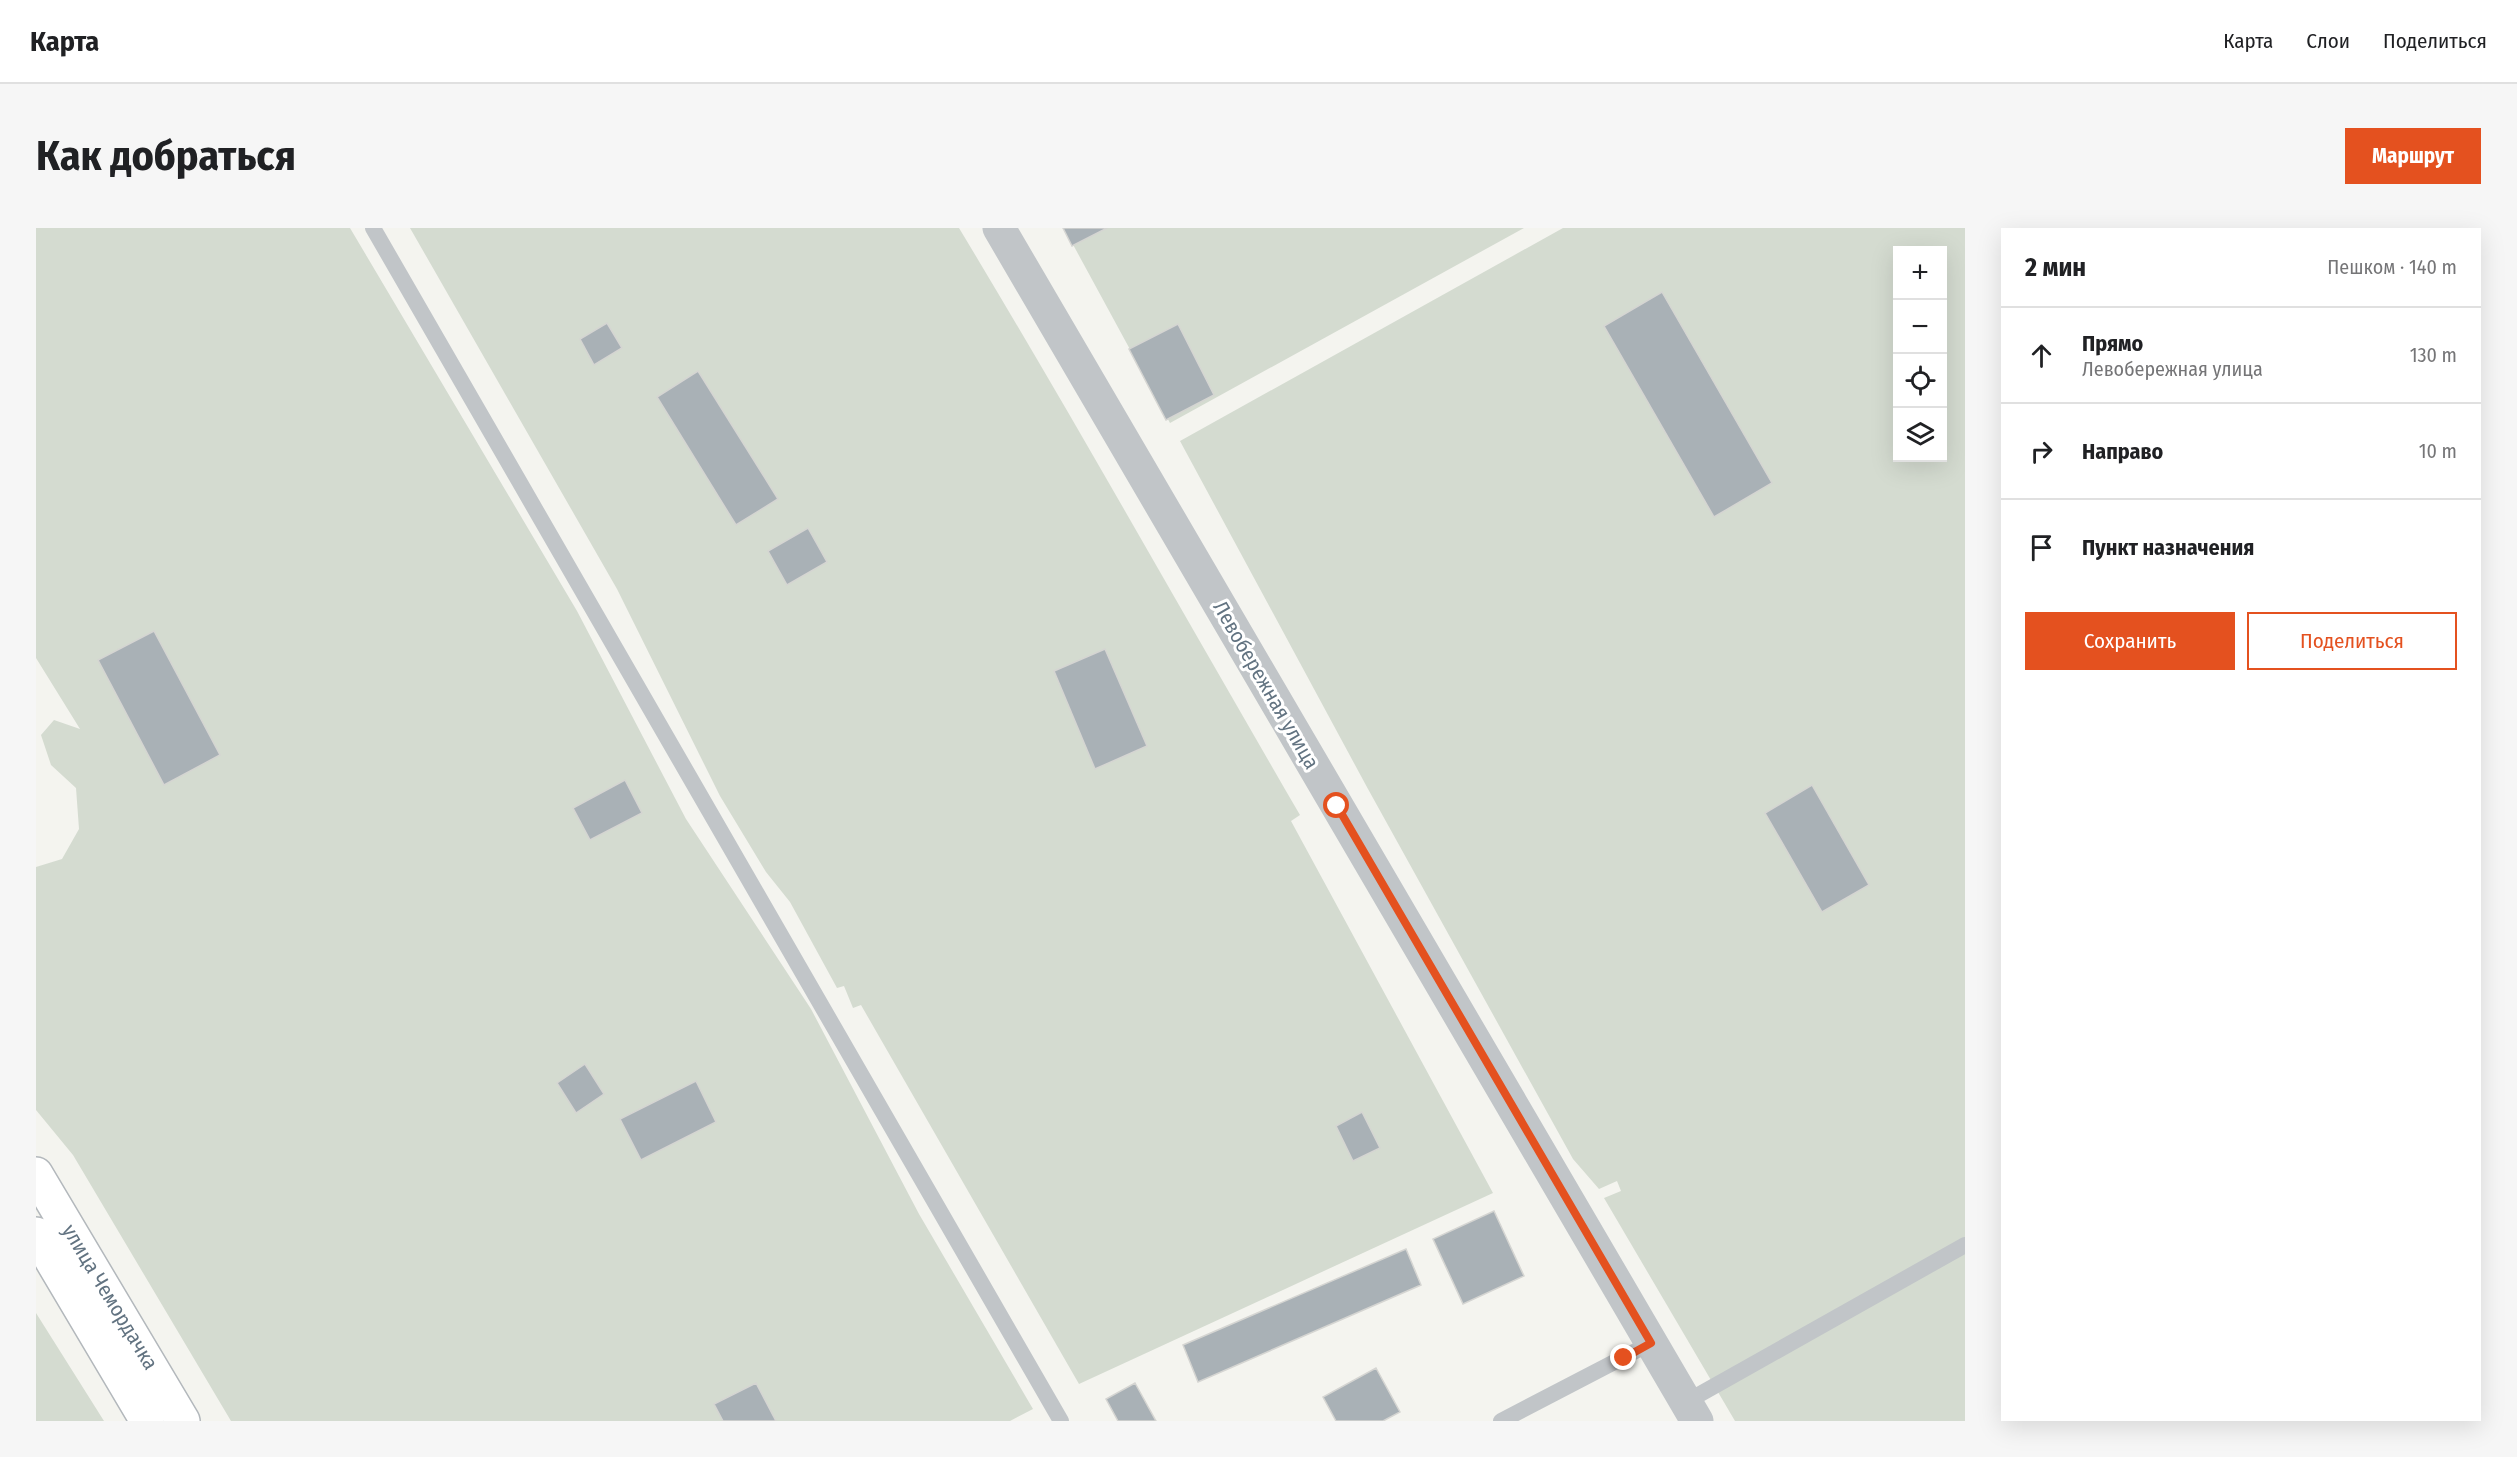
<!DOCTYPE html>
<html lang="ru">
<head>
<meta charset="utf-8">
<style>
  body { margin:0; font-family:"Fira Sans Condensed",sans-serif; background:#f6f6f6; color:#202124 }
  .controls { position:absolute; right:18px; top:18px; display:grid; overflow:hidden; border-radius:0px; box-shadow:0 6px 24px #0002 }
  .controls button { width:54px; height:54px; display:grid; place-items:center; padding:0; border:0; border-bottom:2px solid #e0e0e0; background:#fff; color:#202124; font:30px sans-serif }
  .stop { position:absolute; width:18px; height:18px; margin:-14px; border:4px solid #e4511f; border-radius:50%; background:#fff }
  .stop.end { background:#e4511f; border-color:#fff; box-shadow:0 2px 6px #0008 }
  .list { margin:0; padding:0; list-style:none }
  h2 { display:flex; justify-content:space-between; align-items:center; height:78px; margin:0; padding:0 24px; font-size:26px }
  h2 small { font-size:20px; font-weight:400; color:#757577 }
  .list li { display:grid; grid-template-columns:39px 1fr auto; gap:18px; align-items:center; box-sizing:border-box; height:96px; padding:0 24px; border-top:2px solid #e0e0e0 }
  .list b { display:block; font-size:22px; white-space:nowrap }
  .list p { margin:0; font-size:20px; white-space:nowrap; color:#757577 }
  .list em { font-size:20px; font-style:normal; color:#757577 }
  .actions { display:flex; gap:12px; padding:18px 24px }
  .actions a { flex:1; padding:14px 0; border:2px solid #e4511f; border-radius:0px; text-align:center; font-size:21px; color:#e4511f }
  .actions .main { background:#e4511f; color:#fff }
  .icon { flex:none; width:33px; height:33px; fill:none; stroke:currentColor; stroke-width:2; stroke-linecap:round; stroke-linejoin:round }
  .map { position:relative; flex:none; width:1929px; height:1193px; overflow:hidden; border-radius:0px }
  header { display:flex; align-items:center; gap:36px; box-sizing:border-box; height:84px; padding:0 30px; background:#fff; border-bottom:2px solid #e0e0e0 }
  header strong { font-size:28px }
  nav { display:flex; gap:33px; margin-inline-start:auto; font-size:21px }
  .intro { display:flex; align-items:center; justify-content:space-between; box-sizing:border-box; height:144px; padding:0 36px }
  h1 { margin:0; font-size:42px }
  .button { padding:15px 27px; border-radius:0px; background:#e4511f; color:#fff; font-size:21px; font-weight:700 }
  main { display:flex; gap:36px; padding:0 36px }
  aside { flex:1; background:#fff; border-radius:0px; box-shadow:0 6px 24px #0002 }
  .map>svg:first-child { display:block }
  .green { fill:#d4dbd0; fill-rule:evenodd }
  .building { fill:#a9b1b6; stroke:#d5d5d2; stroke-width:1.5 }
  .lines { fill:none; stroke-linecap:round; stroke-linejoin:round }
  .secondary-casing { stroke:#b3b8bc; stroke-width:36 }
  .lane { stroke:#c1c5c8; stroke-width:16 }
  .street { stroke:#c1c5c8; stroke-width:33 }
  .secondary { stroke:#fff; stroke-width:33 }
  .route { stroke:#e4511f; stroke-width:8 }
  .labels { text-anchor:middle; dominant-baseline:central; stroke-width:6; stroke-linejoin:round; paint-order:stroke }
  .street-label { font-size:21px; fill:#627381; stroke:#fff }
</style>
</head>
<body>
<header>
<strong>Карта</strong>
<nav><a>Карта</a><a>Слои</a><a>Поделиться</a></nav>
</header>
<div class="intro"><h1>Как добраться</h1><a class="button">Маршрут</a></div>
<main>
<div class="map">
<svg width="1929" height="1193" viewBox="0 0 1929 1193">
  <rect width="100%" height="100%" fill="#f4f4ef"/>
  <path class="green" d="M0 0H314L541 383 650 591 775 781 883 986 997 1181 974 1193H195L37 927 0 882V639L26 631 43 601 40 560 15 537 5 507 18 492 44 501 0 430Z
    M374 0H923C1040 194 1150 391 1264 587L1255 593 1457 965 1043 1156 825 777 817 780 808 758 801 760 754 674 730 644 684 568 581 361Z
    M1028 0H1488L1134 195Z
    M1527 0H1929V1193H1699L1568 970 1585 963 1581 953 1563 961 1537 931 1332 561 1144 213ZM1862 22H1906V230H1862Z
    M0 1085 68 1193H0Z"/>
  <path class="building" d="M1027 0H1071L1036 18Z
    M1626 64 1736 255 1678 289 1568 98Z
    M571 95 586 120 558 137 544 111Z
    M1142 96 1178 167 1130 192 1093 121Z
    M662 143 742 271 700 297 621 169Z
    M772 300 791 334 751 357 732 323Z
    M118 403 184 527 128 557 62 432Z
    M1069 421 1111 518 1059 541 1018 443Z
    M589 552 606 585 554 612 537 580Z
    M1776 557 1833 657 1786 684 1729 585Z
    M549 836 568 866 540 885 521 855Z
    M660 853 680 894 605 932 584 891Z
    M1326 884 1344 920 1317 933 1300 898Z
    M1458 983 1488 1048 1427 1076 1397 1011Z
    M1370 1021 1385 1057 1162 1154 1147 1117Z
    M1340 1140 1364 1184 1347 1193H1300L1287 1169Z
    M720 1155 740 1193H687L678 1176Z
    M1099 1155 1120 1193H1082L1070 1171Z"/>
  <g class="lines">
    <g class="secondary-casing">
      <path id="secondary" d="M0 946 147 1193
        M0 1006 111 1193"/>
    </g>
    <path class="lane" d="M337 0 1025 1193
      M1650 1174 1929 1017
      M1465 1193 1615 1115"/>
    <path class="street" d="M963 0 1661 1193"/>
    <use href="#secondary" class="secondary"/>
  </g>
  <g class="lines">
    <path class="route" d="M1301 578 1615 1115 1588 1130"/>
  </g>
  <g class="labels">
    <g class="street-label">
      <text transform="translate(1230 457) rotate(60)">Левобережная улица</text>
      <text transform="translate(74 1069) rotate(59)">улица Чемордачка</text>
    </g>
  </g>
</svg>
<div class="controls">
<button>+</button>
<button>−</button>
<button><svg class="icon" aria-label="locate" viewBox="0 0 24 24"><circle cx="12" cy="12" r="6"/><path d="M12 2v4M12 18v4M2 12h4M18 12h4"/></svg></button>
<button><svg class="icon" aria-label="layers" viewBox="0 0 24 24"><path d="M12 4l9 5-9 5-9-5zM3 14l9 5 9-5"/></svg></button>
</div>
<div class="stop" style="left:1301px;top:578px"></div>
<div class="stop end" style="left:1588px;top:1130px"></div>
</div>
<aside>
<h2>2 мин<small>Пешком · 140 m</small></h2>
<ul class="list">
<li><svg class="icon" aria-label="ahead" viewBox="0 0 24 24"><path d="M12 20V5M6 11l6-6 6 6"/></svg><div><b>Прямо</b><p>Левобережная улица</p></div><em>130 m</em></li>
<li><svg class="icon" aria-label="right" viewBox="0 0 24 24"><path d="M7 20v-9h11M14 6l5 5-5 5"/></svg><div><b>Направо</b></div><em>10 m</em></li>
<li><svg class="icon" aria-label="arrive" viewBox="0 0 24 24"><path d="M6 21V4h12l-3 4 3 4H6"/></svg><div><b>Пункт назначения</b></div></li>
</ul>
<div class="actions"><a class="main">Сохранить</a><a>Поделиться</a></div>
</aside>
</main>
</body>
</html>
